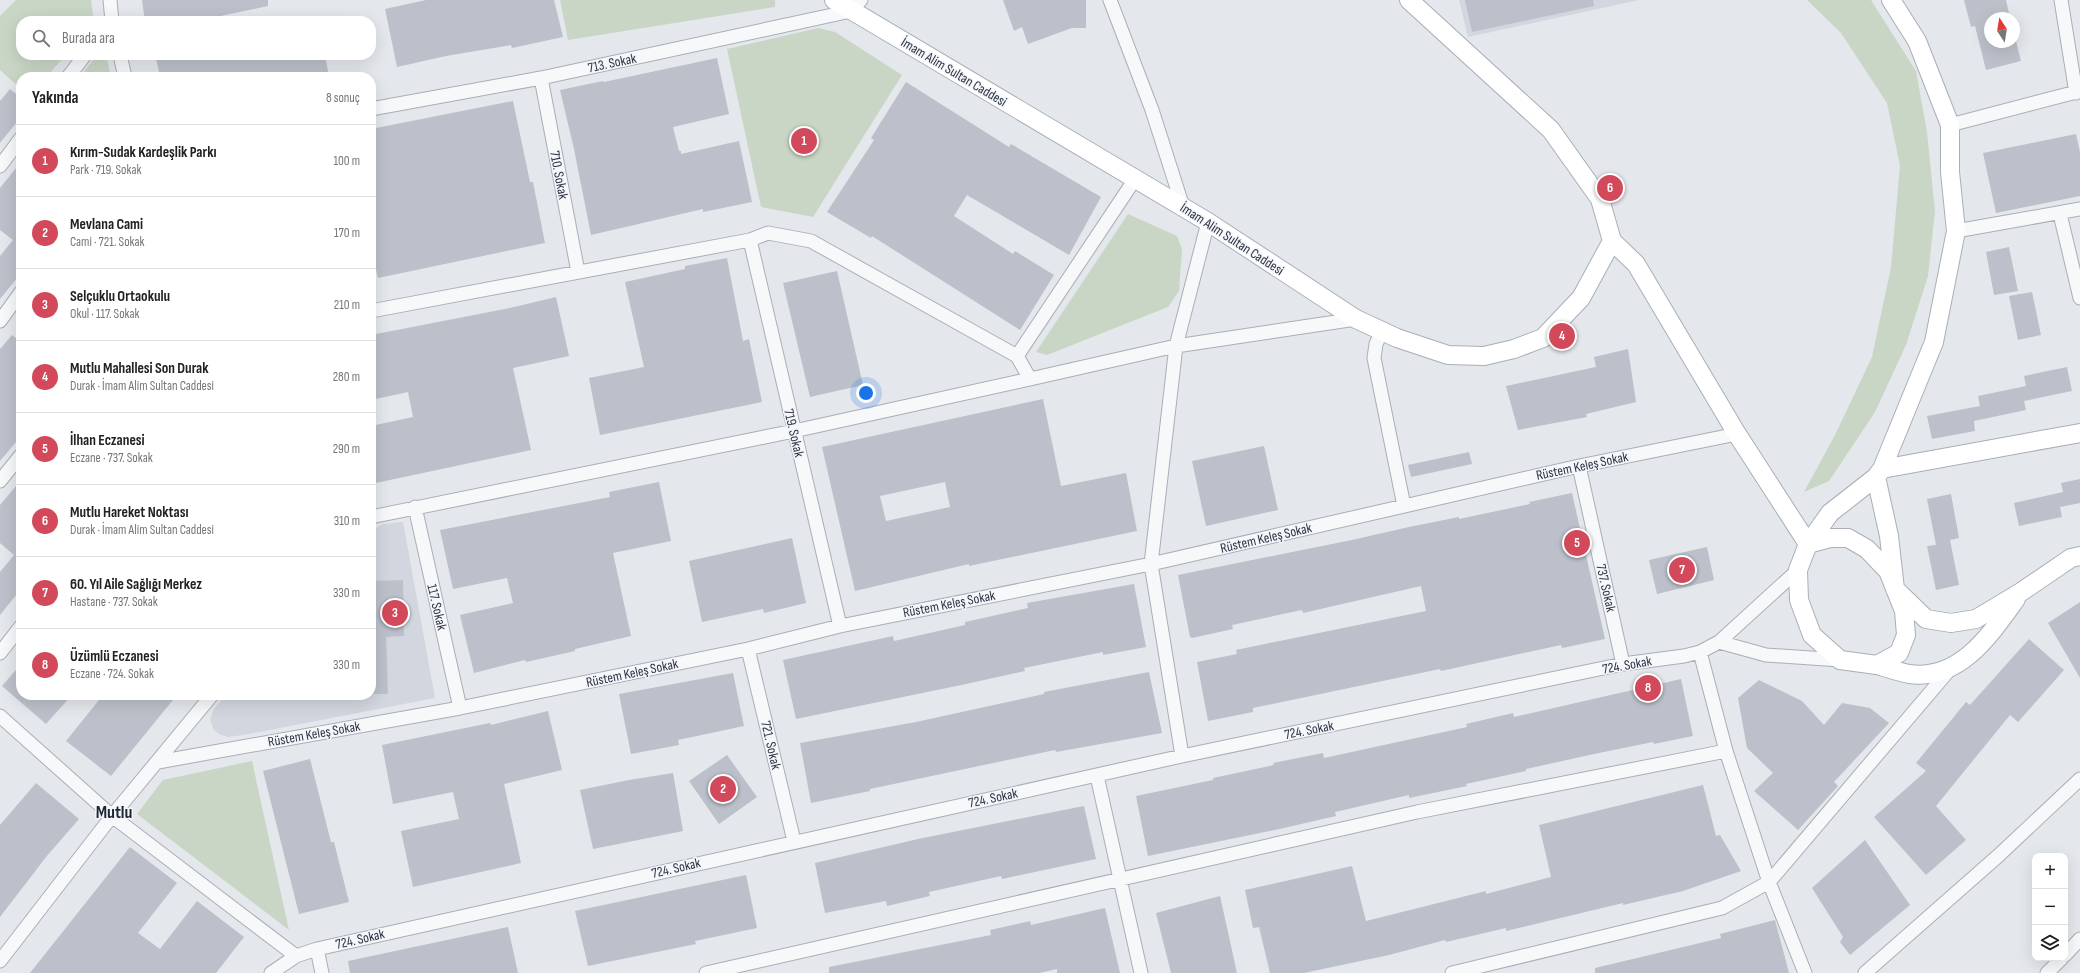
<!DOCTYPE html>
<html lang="tr">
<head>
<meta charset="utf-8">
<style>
  body { margin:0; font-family:"Sofia Sans Condensed",sans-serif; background:#f6f6f6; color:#222 }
  .controls { position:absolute; right:12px; bottom:12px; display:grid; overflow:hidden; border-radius:8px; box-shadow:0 4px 16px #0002 }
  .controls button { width:36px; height:36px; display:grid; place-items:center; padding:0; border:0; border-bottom:1px solid #e0e0e0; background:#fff; color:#222; font:20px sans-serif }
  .compass { position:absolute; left:1984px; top:12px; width:36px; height:36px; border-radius:50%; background:#fff; box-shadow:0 4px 16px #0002; rotate:348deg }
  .you { position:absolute; left:866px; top:393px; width:14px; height:14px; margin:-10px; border:3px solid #fff; border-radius:50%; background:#1a73e8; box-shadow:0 0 0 6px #1a73e833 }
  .badge { display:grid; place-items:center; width:26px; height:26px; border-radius:50%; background:#d1495b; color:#fff; font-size:13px; font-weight:700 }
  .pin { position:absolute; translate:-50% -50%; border:2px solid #fff; box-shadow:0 1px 4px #0006 }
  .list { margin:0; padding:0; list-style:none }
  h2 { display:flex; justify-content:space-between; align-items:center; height:52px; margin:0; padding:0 16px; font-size:17px }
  h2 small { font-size:13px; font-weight:400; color:#767676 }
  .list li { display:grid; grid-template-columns:26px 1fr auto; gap:12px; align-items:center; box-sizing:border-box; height:72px; padding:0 16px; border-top:1px solid #e0e0e0 }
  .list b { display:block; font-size:15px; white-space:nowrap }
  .list p { margin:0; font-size:13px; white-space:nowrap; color:#767676 }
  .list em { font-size:13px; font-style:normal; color:#767676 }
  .icon { flex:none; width:22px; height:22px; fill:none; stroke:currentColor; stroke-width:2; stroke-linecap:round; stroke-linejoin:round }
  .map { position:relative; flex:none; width:2080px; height:973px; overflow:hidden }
  .search { position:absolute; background:#fff; box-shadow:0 4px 16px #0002; left:16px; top:16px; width:360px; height:44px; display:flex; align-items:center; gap:10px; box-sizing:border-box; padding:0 14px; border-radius:16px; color:#767676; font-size:15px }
  .panel { position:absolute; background:#fff; box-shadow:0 4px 16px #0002; left:16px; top:72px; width:360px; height:628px; border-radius:16px }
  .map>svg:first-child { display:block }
  .built { fill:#d2d6de }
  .green { fill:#c9d6c5 }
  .building { fill:#bbc0ca; fill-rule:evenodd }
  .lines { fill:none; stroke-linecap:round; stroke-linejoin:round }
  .street-casing { stroke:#a9aeb7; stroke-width:15 }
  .secondary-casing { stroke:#a9aeb7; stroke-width:20 }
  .street { stroke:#f7f8fa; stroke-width:13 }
  .secondary { stroke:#fff; stroke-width:18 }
  .labels { text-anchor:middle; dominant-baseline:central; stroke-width:3; stroke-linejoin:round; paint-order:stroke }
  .street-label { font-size:14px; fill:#2b3445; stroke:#f4f6f9 }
  .district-label { font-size:18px; font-weight:bold; fill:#1d2536; stroke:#f4f6f9 }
</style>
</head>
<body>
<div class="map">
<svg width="2080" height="973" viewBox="0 0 2080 973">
  <rect width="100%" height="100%" fill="#e4e7ec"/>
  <path class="built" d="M1459 0H1639L1468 37Z
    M403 522 435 698 243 735 228 737 219 734 214 730 210 720 214 709 226 695H371V531L383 524Z"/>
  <path class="green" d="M16 0H91L94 21H21V55H66L46 77H21V89L0 70V16Z
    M560 0H775V7L568 40Z
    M1807 0H1871L1916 71 1927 132 1935 211 1928 276 1906 345 1875 412 1829 481 1804 492 1835 435 1872 357 1891 267 1900 166 1887 103 1841 33Z
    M818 28 835 32 902 75 813 217 761 207 727 49Z
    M97 55H106L111 77H80Z
    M1128 214 1177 236 1182 249 1179 291 1168 307 1047 355 1036 352Z
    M252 761 289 930 137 814 163 780Z"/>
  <path class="building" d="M142 0H268V6L197 21H145Z
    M426 0H554L563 37 512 48 511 45 446 56 397 67 385 9Z
    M1003 0H1086V28H1072L1028 44 1022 27 1014 31Z
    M1465 0H1593L1594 6 1472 32Z
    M1964 0H2006L2010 18H1990V42H2014V33L2021 61 1986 70 1975 26 1971 27Z
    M172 55H325L329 77H160L156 58Z
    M717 58 729 114 673 127 679 151H681V154L739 141 752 202 703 212V209L591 235 574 149 560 90 603 81 604 82Z
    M906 82 1009 147 1011 144 1101 197 1069 255 967 195 954 216 1013 254 1015 251 1054 275 1020 330 872 236 871 238 827 212 874 140 871 138Z
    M10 89 21 98V117L0 143V101Z
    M513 101 530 182H533L545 243 378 278 371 248V129Z
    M2076 134 2080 152V196L1996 213 1983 153Z
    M21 162V273L0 299V256L13 240 0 230V188Z
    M2009 247 2018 291 1994 295 1986 252Z
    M727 258 743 341 749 339 762 402 600 435 589 378 644 367 625 282 685 269V266Z
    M837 271 863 385 810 397 783 283Z
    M2032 292 2041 335 2018 340 2009 296Z
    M556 297 569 356 513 368 531 450 371 484V426L413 417 408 392 371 400V335L510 308Z
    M12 335 21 342V436L0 461V349Z
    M1628 349 1636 402 1586 414 1587 417 1518 430 1506 386 1596 367 1594 357Z
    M2067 367 2072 391 2024 401 2026 410 1974 421 1975 431 1932 439 1927 416 1980 406 1978 396 2026 386 2024 376Z
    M1043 399 1061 486 1126 473 1137 531 969 566V564L855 591 822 447ZM945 482 950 507 886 521 880 496Z
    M1264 446 1278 510 1206 526 1192 461Z
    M1469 452 1472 464 1411 477 1408 465Z
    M2080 479V503L2060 507 2062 517 2019 526 2014 503 2063 492 2061 483Z
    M21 480V589L0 615V572L14 555 0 543V505Z
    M659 482 671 541 613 553 631 636 575 649V651L526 662 525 660 474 673 460 615 513 603 507 578 453 589 440 530 610 497 609 492Z
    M1572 493 1605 639 1562 648 1561 645 1441 671 1440 669 1253 708V712L1208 721 1197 662 1237 654 1236 650 1426 611 1421 586 1303 613 1302 610 1232 625 1233 629 1192 638 1190 637 1178 575 1352 540 1409 527 1459 517V519L1530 504 1529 502Z
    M1951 494 1959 538 1950 540 1959 585 1936 590 1927 546 1936 545 1927 499Z
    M792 538 806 603 764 613 763 609 702 622 689 561Z
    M1707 547 1714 580 1657 594 1649 560Z
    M403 580 404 636 386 637 388 694H371V581Z
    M1134 584 1146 647 1103 655V652L1024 668 1025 671 966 684 796 719 783 660 893 636 894 641 965 625V622L1028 608 1027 603Z
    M2080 602V678L2048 623Z
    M2029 639 2064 670 2018 722 2010 715 1936 806 1966 840 1926 875 1874 817 1926 771 1916 763 1966 702 1970 705Z
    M21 664V695H72L46 724 2 686Z
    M1149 672 1162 733 1056 752 1055 750 870 789V791L811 803 800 743 916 722 1044 694V692Z
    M733 673 744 726 678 740 679 745 631 754 619 694Z
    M1681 679 1693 736 1654 744 1653 742 1594 754 1526 769V771L1466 784 1467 786 1409 798V795L1335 812 1336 816 1275 830 1148 856 1136 796 1213 780V778L1274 765 1273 763 1323 753 1324 758 1467 727 1466 724 1513 713 1514 717Z
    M1759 680 1802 701 1824 725 1842 703 1870 708 1889 723 1834 782 1838 786 1798 830 1754 791 1773 773 1747 748 1738 698Z
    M103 695H177L111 776 66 741Z
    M548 711 562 770 504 784 521 863 413 887 401 831 459 819 453 792 393 804 382 745 490 723 491 725Z
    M727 755 757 797 719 824 689 781Z
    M310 759 331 842H334L349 902 299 914 263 771Z
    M673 773 683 831 593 849 580 790 629 780Z
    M36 783 79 819 46 857 0 917V825Z
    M1703 785 1716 836 1720 835 1741 871 1683 891 1623 905V903L1506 931V928L1446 942 1445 940 1389 955 1304 973H1270L1259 927 1253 928 1245 890 1352 866 1366 921 1486 891V894L1551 877 1539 825Z
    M1084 806 1096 859 1002 879 1001 876 929 892 930 896 887 906 886 901 825 913 815 863 918 839Z
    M1865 840 1910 905 1850 955 1840 942 1843 937 1812 888Z
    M130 847 177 883 138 933 160 949 197 901 244 937 216 973H30Z
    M746 875 757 928 695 941 696 944 588 966 575 911Z
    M1220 896 1237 973H1171L1156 913Z
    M1105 908 1120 973H1057V969L1039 973H829V967L991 935 990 930 1030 921 1031 925Z
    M1775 920 1789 973H1595V968L1721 938 1720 934Z
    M508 927 518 973H350L348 961Z"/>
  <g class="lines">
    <g class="street-casing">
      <path id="street" d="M110 0 112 21
        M1110 0 1152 110 1183 207
        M2061 0 2076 93
        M120 55 125 77
        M68 77 85 55
        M541 78 578 272
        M371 109 541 78 851 11 861 0
        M1950 125 2080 91
        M0 166 21 138
        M2060 214 2080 298
        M1956 231 2080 209
        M750 240 840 626
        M371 311 750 240 768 233 811 241 1017 356 1030 379 1176 346 1356 319
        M0 321 21 292
        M1382 331 1376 344 1374 358 1404 506
        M1017 356 1135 179
        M1579 466 1623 664
        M0 481 21 455
        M415 507 460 708
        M371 517 794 431 1030 379
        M1719 642 1766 655 1840 660
        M748 649 794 841
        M0 653 21 626
        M0 716 112 816 296 956
        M1726 751 1769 882 1805 973
        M1182 756 1151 564 1176 346 1208 222
        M158 762 460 708 748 649 840 626 1151 564 1579 466 1737 434
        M1097 776 1141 973
        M317 949 322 973
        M2065 955 2080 939
        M0 961 112 816 212 695
        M271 973 296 956 317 949 1182 756 1623 664 1684 656 1700 652 1719 642 1798 570
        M706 973 1417 812 1726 751 1700 652
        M1452 973 1722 908 1769 882 1951 668
        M1865 973 1998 856 2080 779
        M2047 973 2062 958"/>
    </g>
    <g class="secondary-casing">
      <path id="secondary" d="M834 0 1208 222 1356 319 1397 338 1448 355 1484 356 1514 349 1543 338 1581 298 1612 241
        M1409 0 1551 130 1600 199 1612 241 1636 264 1737 434 1808 544
        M1882 469 2080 433
        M1876 477 1889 536 1895 589 1926 619 1951 623 1976 619 2021 592 2071 558 2080 556
        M1808 544 1830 538H1848L1867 549 1888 571 1904 611 1906 635 1899 653 1877 665 1840 660 1812 635 1799 600 1798 570 1808 544 1830 513 1876 477 1882 469 1934 342 1956 231 1950 172V125L1917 41 1891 0
        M1877 665C1887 668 1899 672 1909 674 1960 681 1990 635 2016 599"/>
    </g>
    <use href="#street" class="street"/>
    <use href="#secondary" class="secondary"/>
  </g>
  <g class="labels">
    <g class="street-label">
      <text transform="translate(612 63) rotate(-12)">713. Sokak</text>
      <text transform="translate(954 72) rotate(31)">İmam Alim Sultan Caddesi</text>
      <text transform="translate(559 175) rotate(79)">710. Sokak</text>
      <text transform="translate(1232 239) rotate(33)">İmam Alim Sultan Caddesi</text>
      <text transform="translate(794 433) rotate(77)">719. Sokak</text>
      <text transform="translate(1582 466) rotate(-12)">Rüstem Keleş Sokak</text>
      <text transform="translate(1266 538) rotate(-13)">Rüstem Keleş Sokak</text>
      <text transform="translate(1606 588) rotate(77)">737. Sokak</text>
      <text transform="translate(949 604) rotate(-11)">Rüstem Keleş Sokak</text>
      <text transform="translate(437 607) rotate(77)">117. Sokak</text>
      <text transform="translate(1627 665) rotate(-10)">724. Sokak</text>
      <text transform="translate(632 673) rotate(-12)">Rüstem Keleş Sokak</text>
      <text transform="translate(1309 730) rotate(-11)">724. Sokak</text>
      <text transform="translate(314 734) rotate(-10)">Rüstem Keleş Sokak</text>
      <text transform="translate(771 745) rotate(77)">721. Sokak</text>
      <text transform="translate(993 798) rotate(-12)">724. Sokak</text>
      <text transform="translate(676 868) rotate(-13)">724. Sokak</text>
      <text transform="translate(360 939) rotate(-13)">724. Sokak</text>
    </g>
    <g class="district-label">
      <text x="114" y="812">Mutlu</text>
    </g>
  </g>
</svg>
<div class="controls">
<button>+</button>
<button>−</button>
<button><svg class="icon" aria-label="layers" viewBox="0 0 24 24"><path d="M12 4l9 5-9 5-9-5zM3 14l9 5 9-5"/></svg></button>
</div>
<svg class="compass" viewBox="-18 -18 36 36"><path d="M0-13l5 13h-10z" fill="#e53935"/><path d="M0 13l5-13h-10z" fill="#767676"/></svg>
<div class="you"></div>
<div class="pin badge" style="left:804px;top:141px">1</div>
<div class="pin badge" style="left:723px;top:789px">2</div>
<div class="pin badge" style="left:395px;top:613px">3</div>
<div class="pin badge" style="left:1562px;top:336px">4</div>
<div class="pin badge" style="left:1577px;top:543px">5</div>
<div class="pin badge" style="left:1610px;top:188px">6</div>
<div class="pin badge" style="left:1682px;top:570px">7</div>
<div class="pin badge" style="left:1648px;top:688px">8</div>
<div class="search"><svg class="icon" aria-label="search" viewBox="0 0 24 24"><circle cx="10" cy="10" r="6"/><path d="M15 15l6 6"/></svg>Burada ara</div>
<section class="panel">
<h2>Yakında<small>8 sonuç</small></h2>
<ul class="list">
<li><span class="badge">1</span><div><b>Kırım-Sudak Kardeşlik Parkı</b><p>Park · 719. Sokak</p></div><em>100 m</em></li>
<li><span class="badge">2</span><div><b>Mevlana Cami</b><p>Cami · 721. Sokak</p></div><em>170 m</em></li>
<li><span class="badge">3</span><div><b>Selçuklu Ortaokulu</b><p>Okul · 117. Sokak</p></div><em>210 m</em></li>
<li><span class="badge">4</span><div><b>Mutlu Mahallesi Son Durak</b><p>Durak · İmam Alim Sultan Caddesi</p></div><em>280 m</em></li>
<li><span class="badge">5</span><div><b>İlhan Eczanesi</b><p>Eczane · 737. Sokak</p></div><em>290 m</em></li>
<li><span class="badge">6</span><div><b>Mutlu Hareket Noktası</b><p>Durak · İmam Alim Sultan Caddesi</p></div><em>310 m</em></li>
<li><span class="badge">7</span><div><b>60. Yıl Aile Sağlığı Merkez</b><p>Hastane · 737. Sokak</p></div><em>330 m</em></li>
<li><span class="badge">8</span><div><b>Üzümlü Eczanesi</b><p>Eczane · 724. Sokak</p></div><em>330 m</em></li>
</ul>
</section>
</div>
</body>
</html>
